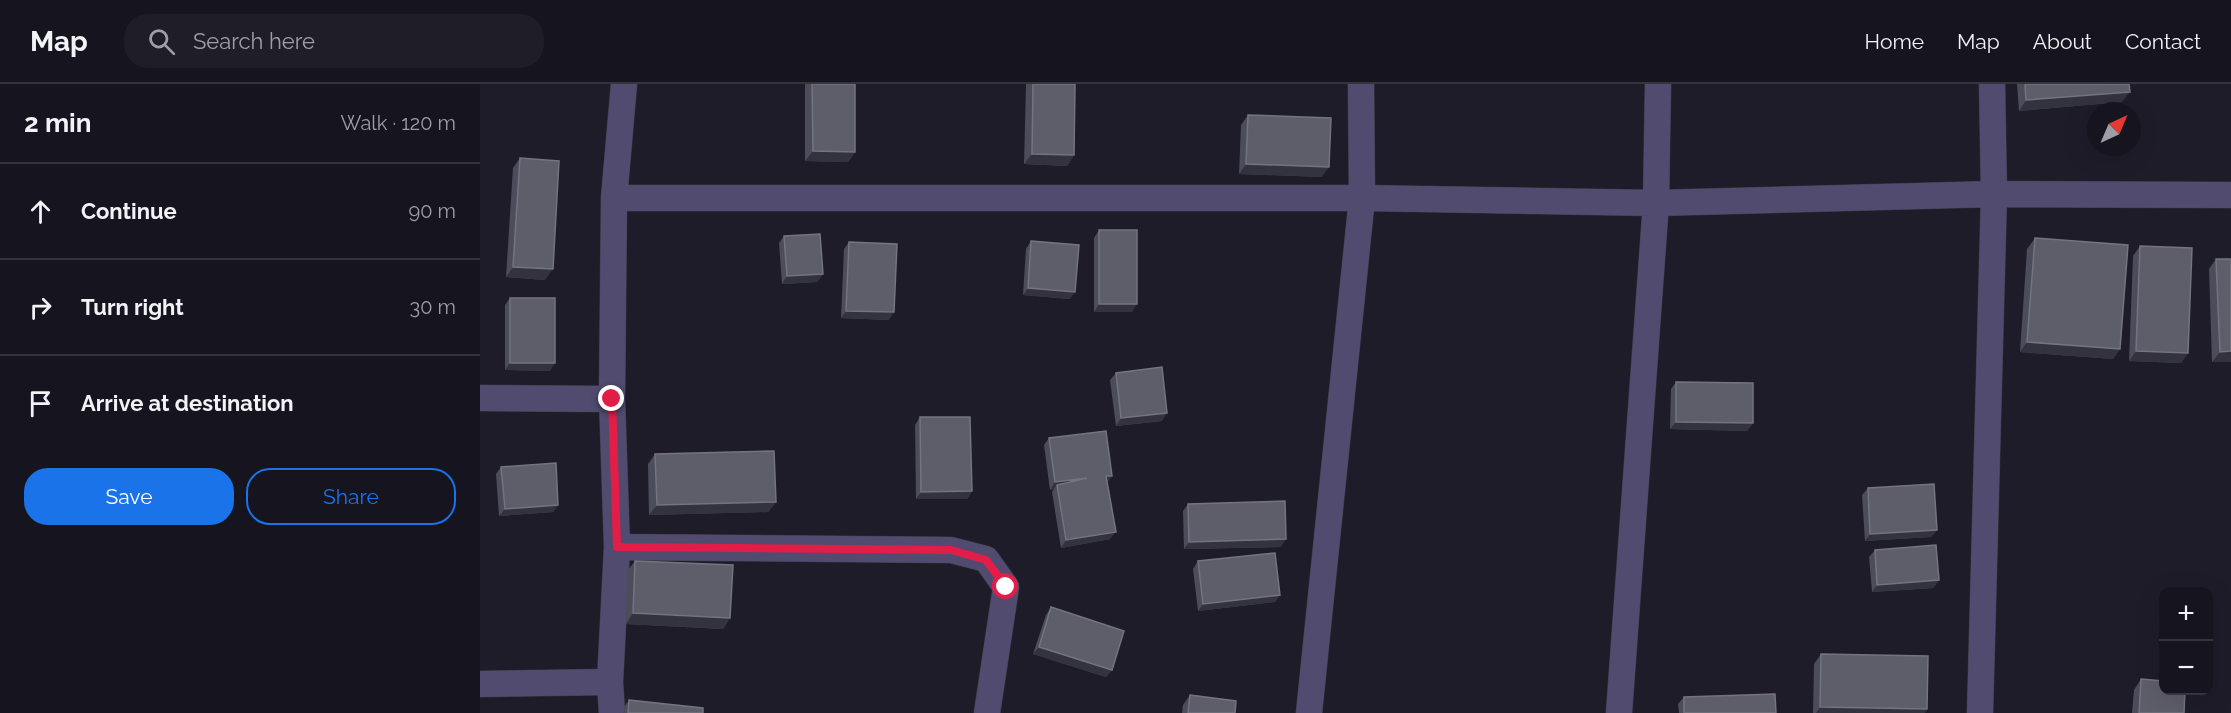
<!DOCTYPE html>
<html lang="en">
<head>
<meta charset="utf-8">
<style>
  body { margin:0; font-family:Raleway,sans-serif; background:#1f1e28; color:#f1f3f6 }
  .controls { position:absolute; right:18px; bottom:18px; display:grid; overflow:hidden; border-radius:12px; box-shadow:0 6px 24px #0002 }
  .controls button { width:54px; height:54px; display:grid; place-items:center; padding:0; border:0; border-bottom:2px solid #35343d; background:#16151f; color:#f1f3f6; font:30px sans-serif }
  .compass { position:absolute; left:1607px; top:18px; width:54px; height:54px; border-radius:50%; background:#16151f; box-shadow:0 6px 24px #0002; rotate:44deg }
  .stop { position:absolute; width:18px; height:18px; margin:-14px; border:4px solid #e11d48; border-radius:50%; background:#fff }
  .stop.end { background:#e11d48; border-color:#fff; box-shadow:0 2px 6px #0008 }
  .list { margin:0; padding:0; list-style:none }
  h2 { display:flex; justify-content:space-between; align-items:center; height:78px; margin:0; padding:0 24px; font-size:26px }
  h2 small { font-size:20px; font-weight:400; color:#9e9fa4 }
  .list li { display:grid; grid-template-columns:39px 1fr auto; gap:18px; align-items:center; box-sizing:border-box; height:96px; padding:0 24px; border-top:2px solid #35343d }
  .list b { display:block; font-size:22px; white-space:nowrap }
  .list em { font-size:20px; font-style:normal; color:#9e9fa4 }
  .actions { display:flex; gap:12px; padding:18px 24px }
  .actions a { flex:1; padding:14px 0; border:2px solid #1a73e8; border-radius:24px; text-align:center; font-size:21px; color:#1a73e8 }
  .actions .main { background:#1a73e8; color:#fff }
  .icon { flex:none; width:33px; height:33px; fill:none; stroke:currentColor; stroke-width:2; stroke-linecap:round; stroke-linejoin:round }
  .map { position:relative; flex:none; width:1751px; height:629px; overflow:hidden }
  header { display:flex; align-items:center; gap:36px; box-sizing:border-box; height:84px; padding:0 30px; background:#16151f; border-bottom:2px solid #35343d }
  header strong { font-size:28px }
  nav { display:flex; gap:33px; margin-inline-start:auto; font-size:21px }
  .search { width:420px; height:54px; background:#1f1e28; display:flex; align-items:center; gap:15px; box-sizing:border-box; padding:0 21px; border-radius:24px; color:#9e9fa4; font-size:22px }
  main { display:flex }
  aside { flex:1; background:#16151f }
  .map>svg:first-child { display:block }
  .lines { fill:none; stroke-linecap:round; stroke-linejoin:round }
  .minor-casing { stroke:#3b3945; stroke-width:27 }
  .minor { stroke:#514c6f; stroke-width:26 }
  .wall { fill:#4d4c5a }
  .shaded-wall { fill:#33323f }
  .building { fill:#5e5d6a; stroke:#747380; stroke-width:1.5 }
  .route { stroke:#e11d48; stroke-width:8 }
</style>
</head>
<body>
<header>
<strong>Map</strong>
<div class="search"><svg class="icon" aria-label="search" viewBox="0 0 24 24"><circle cx="10" cy="10" r="6"/><path d="M15 15l6 6"/></svg>Search here</div>
<nav><a>Home</a><a>Map</a><a>About</a><a>Contact</a></nav>
</header>
<main>
<aside>
<h2>2 min<small>Walk · 120 m</small></h2>
<ul class="list">
<li><svg class="icon" aria-label="ahead" viewBox="0 0 24 24"><path d="M12 20V5M6 11l6-6 6 6"/></svg><div><b>Continue</b></div><em>90 m</em></li>
<li><svg class="icon" aria-label="right" viewBox="0 0 24 24"><path d="M7 20v-9h11M14 6l5 5-5 5"/></svg><div><b>Turn right</b></div><em>30 m</em></li>
<li><svg class="icon" aria-label="arrive" viewBox="0 0 24 24"><path d="M6 21V4h12l-3 4 3 4H6"/></svg><div><b>Arrive at destination</b></div></li>
</ul>
<div class="actions"><a class="main">Save</a><a>Share</a></div>
</aside>
<div class="map">
<svg width="1751" height="629" viewBox="0 0 1751 629">
  <rect width="100%" height="100%" fill="#1e1c29"/>
  <g class="lines">
    <g class="minor-casing">
      <path id="minor" d="M134 114H882L1176 119 1514 110 1751 111
        M0 314 132 315
        M137 463 471 466 506 475 526 503 507 629
        M0 600 130 598
        M132 629 130 598 137 463 132 315 134 114 144 0
        M829 629 882 114 881 0
        M1139 629 1176 119 1178 0
        M1500 629 1514 110 1512 0"/>
    </g>
    <use href="#minor" class="minor"/>
  </g>
  <path class="wall" d="M325 0H375V68L368 78 325 77Z
    M546 0H595L594 71 587 82 544 80Z
    M1537 0H1649L1642 18 1539 27Z
    M768 31 842 93 759 90 761 41Z
    M40 74 65 196 26 193 33 84Z
    M619 146 652 228H614V154Z
    M304 152 343 190 337 198 302 200 299 159Z
    M1555 154 1640 265 1633 275 1540 268 1547 165Z
    M551 157 590 215 543 211 546 165Z
    M369 158 409 236 361 234 364 165Z
    M1660 162 1708 269 1701 279 1649 277 1653 172Z
    M1736 175 1751 278H1732L1729 185Z
    M30 214 70 287 25 286V221Z
    M636 289 682 337 636 342 630 296Z
    M1196 298 1273 339 1267 347 1190 345 1191 305Z
    M440 333 492 407 487 415H436L435 341Z
    M569 354 632 392 627 398 630 455 581 464 572 408 574 405 570 406 564 361Z
    M175 370 296 418 288 428 169 431 168 380Z
    M21 383 78 421 73 428 19 432 16 390Z
    M1388 404 1457 446 1451 453 1385 457 1382 411Z
    M708 420 801 463 704 465 703 427Z
    M1395 466 1459 496 1453 504 1392 508 1389 473Z
    M155 477 250 534 243 545 146 540 147 487Z
    M718 477 800 511 795 518 718 527 713 485Z
    M571 523 632 586 626 593 553 570 566 531Z
    M1341 570 1445 629H1333L1334 580Z
    M1661 595 1704 629H1652L1654 606Z
    M710 611 755 629H702L703 621Z
    M1204 613 1296 629H1199L1198 620Z
    M149 616 223 629H143L144 623Z"/>
  <path class="shaded-wall" d="M1650 8 1642 18 1539 27 1546 16Z
    M333 67 375 68 368 78 325 77Z
    M552 70 594 71 587 82 544 80Z
    M766 80 849 83 842 93 759 90Z
    M33 183 73 185 65 196 26 193Z
    M343 190 337 198 302 200 307 192Z
    M548 204 595 208 590 215 543 211Z
    M619 220H657L652 228H614Z
    M366 227 414 228 409 236 361 234Z
    M1547 258 1640 265 1633 275 1540 268Z
    M1656 267 1708 269 1701 279 1649 277Z
    M1751 267V278H1732L1740 268Z
    M30 279H75L70 287 25 286Z
    M687 329 682 337 636 342 641 334Z
    M1196 338 1273 339 1267 347 1190 345Z
    M626 392H632L627 399Z
    M607 394 577 401 574 405 570 406 575 398Z
    M492 407 487 415H436L441 408Z
    M296 418 288 428 169 431 177 421Z
    M78 421 73 428 19 432 25 425Z
    M1457 446 1451 453 1385 457 1390 450Z
    M636 448 630 455 581 464 586 456Z
    M806 455 801 463 704 465 709 458Z
    M1459 496 1453 504 1392 508 1397 501Z
    M800 511 795 518 718 527 723 520Z
    M153 529 250 534 243 545 146 540Z
    M559 563 632 586 626 593 553 570Z
    M1340 623 1447 625 1445 629H1336Z"/>
  <path class="building" d="M332 0H375V68L333 67Z
    M553 0H595L594 71 552 70Z
    M1545 0H1649L1650 8 1546 16Z
    M768 31 851 34 849 83 766 80Z
    M40 74 79 77 73 185 33 183Z
    M619 146H657V220H619Z
    M340 150 343 190 307 192 304 152Z
    M1555 154 1648 161 1640 265 1547 258Z
    M551 157 599 161 595 208 548 204Z
    M369 158 417 160 414 228 366 227Z
    M1660 162 1712 164 1708 269 1656 267Z
    M1736 175H1751V267L1740 268Z
    M30 214H75V279H30Z
    M682 283 687 329 641 334 636 289Z
    M1196 298 1273 299V339L1196 338Z
    M440 333H490L492 407 441 408Z
    M626 347 632 392H626L636 448 586 456 577 401 607 394 575 398 569 354Z
    M294 367 296 418 177 421 175 370Z
    M76 379 78 421 25 425 21 383Z
    M1454 400 1457 446 1390 450 1388 404Z
    M805 417 806 455 709 458 708 420Z
    M1456 461 1459 496 1397 501 1395 466Z
    M795 469 800 511 723 520 718 477Z
    M155 477 253 481 250 534 153 529Z
    M571 523 644 547 632 586 559 563Z
    M1341 570 1448 572 1447 625 1340 623Z
    M1661 595 1683 597V606H1705L1704 629H1659Z
    M1295 610 1296 629H1204V613Z
    M710 611 756 617 755 629H708Z
    M149 616 223 624V629H148Z"/>
  <g class="lines">
    <path class="route" d="M132 315 137 463 471 466 506 476 526 503"/>
  </g>
</svg>
<div class="controls">
<button>+</button>
<button>−</button>
</div>
<svg class="compass" viewBox="-18 -18 36 36"><path d="M0-13l5 13h-10z" fill="#e53935"/><path d="M0 13l5-13h-10z" fill="#9e9fa4"/></svg>
<div class="stop" style="left:526px;top:503px"></div>
<div class="stop end" style="left:132px;top:315px"></div>
</div>
</main>
</body>
</html>
